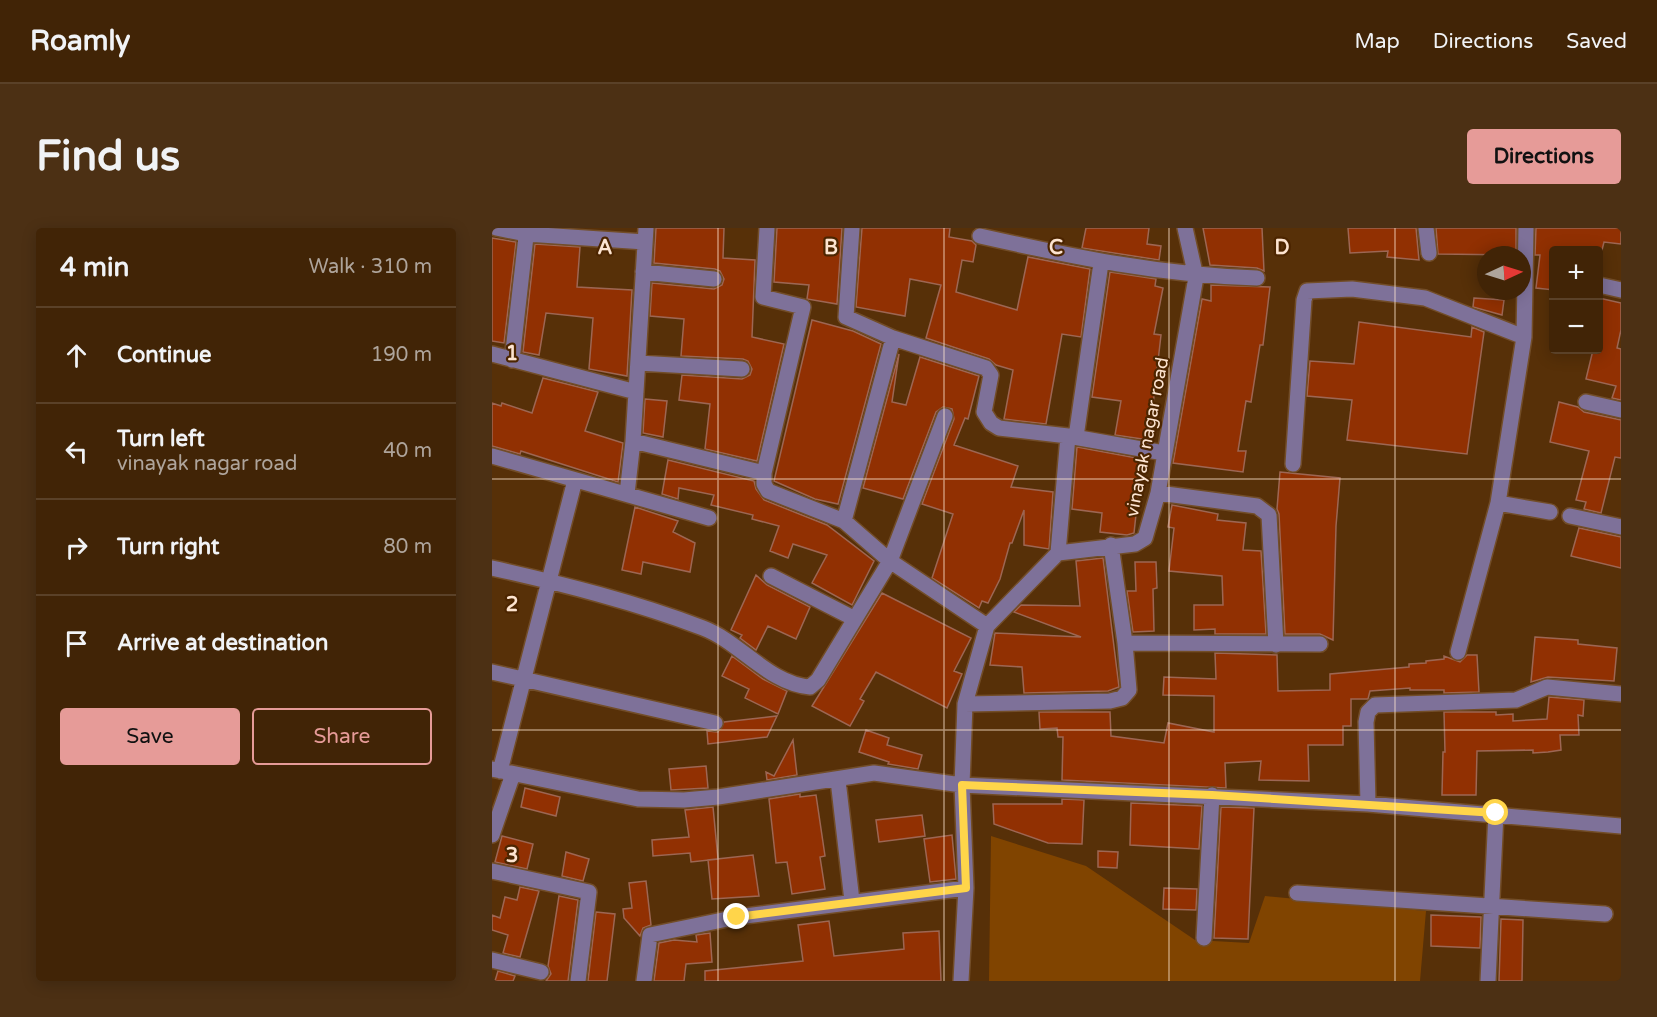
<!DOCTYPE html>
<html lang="en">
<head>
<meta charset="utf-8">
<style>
  body { margin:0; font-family:"Varela Round",sans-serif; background:#4c3014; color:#f1f3f6 }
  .controls { position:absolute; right:18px; top:18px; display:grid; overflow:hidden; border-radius:6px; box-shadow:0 3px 15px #0003 }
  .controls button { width:54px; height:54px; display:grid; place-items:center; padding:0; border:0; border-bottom:2px solid #5a4128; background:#412406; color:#f1f3f6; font:30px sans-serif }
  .compass { position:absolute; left:985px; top:18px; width:54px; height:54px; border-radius:50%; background:#412406; box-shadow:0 3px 15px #0003; rotate:86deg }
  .stop { position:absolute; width:18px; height:18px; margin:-14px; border:4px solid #ffd54a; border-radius:50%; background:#fff }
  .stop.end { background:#ffd54a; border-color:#fff; box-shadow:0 2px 6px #0008 }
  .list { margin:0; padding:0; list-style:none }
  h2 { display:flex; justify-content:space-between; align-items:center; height:78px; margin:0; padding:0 24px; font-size:26px }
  h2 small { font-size:20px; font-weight:400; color:#aea49b }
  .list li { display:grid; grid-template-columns:39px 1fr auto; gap:18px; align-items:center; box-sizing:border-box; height:96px; padding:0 24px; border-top:2px solid #5a4128 }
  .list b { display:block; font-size:22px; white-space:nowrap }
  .list p { margin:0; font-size:20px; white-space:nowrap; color:#aea49b }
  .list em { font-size:20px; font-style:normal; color:#aea49b }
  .actions { display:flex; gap:12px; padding:18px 24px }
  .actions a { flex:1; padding:14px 0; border:2px solid #e69b98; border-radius:6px; text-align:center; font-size:21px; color:#e69b98 }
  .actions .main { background:#e69b98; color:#111 }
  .icon { flex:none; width:33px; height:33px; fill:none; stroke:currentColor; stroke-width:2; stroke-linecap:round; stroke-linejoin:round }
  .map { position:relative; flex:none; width:1129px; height:753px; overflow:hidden; border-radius:6px }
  header { display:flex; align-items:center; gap:36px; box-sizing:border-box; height:84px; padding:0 30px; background:#412406; border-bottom:2px solid #5a4128 }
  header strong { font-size:28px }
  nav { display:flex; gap:33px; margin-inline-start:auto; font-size:21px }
  .intro { display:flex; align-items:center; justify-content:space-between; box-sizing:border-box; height:144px; padding:0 36px }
  h1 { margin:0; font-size:42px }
  .button { padding:15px 27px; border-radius:6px; background:#e69b98; color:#111; font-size:21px; font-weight:700 }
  main { display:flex; gap:36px; padding:0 36px }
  aside { flex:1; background:#412406; border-radius:6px; box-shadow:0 3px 15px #0003 }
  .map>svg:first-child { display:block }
  .green { fill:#804400 }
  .building { fill:#913002; stroke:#9d6653; stroke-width:1.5 }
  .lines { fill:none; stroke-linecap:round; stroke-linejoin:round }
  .minor-casing { stroke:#724d28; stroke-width:18 }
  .minor { stroke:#7e7199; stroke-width:15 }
  .route { stroke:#ffd54a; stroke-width:8 }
  .grid { fill:none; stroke:#fde4d0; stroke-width:1.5; stroke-opacity:0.55 }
  .labels { text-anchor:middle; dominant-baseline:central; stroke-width:4.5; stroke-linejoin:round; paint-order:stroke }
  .street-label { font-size:18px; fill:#fde4d0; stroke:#4c2500 }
  .grid-label { font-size:20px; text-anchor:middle; font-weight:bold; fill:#fde4d0; stroke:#4c2500; stroke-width:4.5; stroke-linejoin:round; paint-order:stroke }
</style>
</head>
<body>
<header>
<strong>Roamly</strong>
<nav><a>Map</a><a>Directions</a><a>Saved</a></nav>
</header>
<div class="intro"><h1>Find us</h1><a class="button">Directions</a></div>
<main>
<aside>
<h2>4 min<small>Walk · 310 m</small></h2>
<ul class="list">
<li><svg class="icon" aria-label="ahead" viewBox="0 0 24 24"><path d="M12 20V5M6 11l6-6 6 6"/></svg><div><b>Continue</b></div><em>190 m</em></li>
<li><svg class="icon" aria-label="left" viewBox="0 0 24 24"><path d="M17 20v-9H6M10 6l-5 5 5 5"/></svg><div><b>Turn left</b><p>vinayak nagar road</p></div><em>40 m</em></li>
<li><svg class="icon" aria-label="right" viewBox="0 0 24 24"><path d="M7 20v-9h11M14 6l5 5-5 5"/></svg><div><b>Turn right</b></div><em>80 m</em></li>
<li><svg class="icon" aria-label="arrive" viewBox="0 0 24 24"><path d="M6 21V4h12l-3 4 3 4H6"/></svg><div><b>Arrive at destination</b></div></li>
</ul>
<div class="actions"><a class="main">Save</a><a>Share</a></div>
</aside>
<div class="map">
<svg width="1129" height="753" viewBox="0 0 1129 753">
  <rect width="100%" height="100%" fill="#573008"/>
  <path class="green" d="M499 608 594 638 703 712 757 715 773 668 934 683 928 753H497Z"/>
  <path class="building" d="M164 0H232L231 30 263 32 260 109 292 116 265 233 213 221 218 176 187 172 190 147 250 151 258 147 260 141 256 133 251 131 189 128 192 91 158 88 160 55 222 61 230 57 232 51 228 43 223 41 162 35Z
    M285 0H350L345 76 315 71 317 57 282 54Z
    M370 0H458L457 9 480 13 484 17 481 34 470 32 464 64 525 82 536 29 598 41 589 109 570 106 554 196 512 191 521 142 504 137 497 131 434 110 449 57 418 51 413 88 364 79Z
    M594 0H657L655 16 669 18 667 32 590 20Z
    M711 0H770L772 43 765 40 718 37Z
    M856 0H924L927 32 895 29 896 23 858 25Z
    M944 0H1024V27L946 26Z
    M1044 0H1129V16L1112 14 1110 22H1062V62L1044 60 1048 27H1043Z
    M0 10 24 14 12 115 0 113Z
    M43 16 88 19 85 59 140 62 135 148 97 141 101 90 54 85 47 127 31 124Z
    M618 44 664 51 663 58 671 60 662 106 669 107 657 212 623 207 629 173 600 169Z
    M719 57 778 59 771 117H768L759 174 754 173 746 223H754L751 244 681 235 710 71 719 73Z
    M982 70 1012 72 1010 87 981 79Z
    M1107 70 1129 75V102L1125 120 1129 121V172L1120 170 1124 158 1094 151 1101 122H1107Z
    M320 92 361 103 389 116 346 276 323 271 282 253Z
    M867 94 979 109 980 99 992 104 975 226 855 212 860 172 815 168 818 133 862 136Z
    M407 126 400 174 414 177 428 129 487 148 476 191 473 190 462 217 526 238 519 259 561 264 557 321 532 317V282L520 315H518L508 351 496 375 490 373 487 380 440 350 461 286 430 276 462 191 460 181 451 179 444 184 411 271 371 260Z
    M51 150 106 164 93 203 131 215 126 254 29 223 28 226 0 218V175L9 178 10 175 40 185Z
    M153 171 175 173 171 209 151 205Z
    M1067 174 1086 179 1092 184 1129 192V230L1123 229 1109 285 1092 281 1094 274 1084 272 1097 223 1058 214Z
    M585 219 650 231 642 305 635 307 608 304 610 285 580 281Z
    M176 232 262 253 264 261 272 272 335 297 382 333 360 377 320 355 335 327 301 316 296 330 278 323 287 298 260 291 261 287 219 277 222 267 187 260 186 271 170 266Z
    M788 244 848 250 844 298 841 412 828 406H793L787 286 785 281Z
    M680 277 726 286 725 292 754 295 751 322 769 323 774 406H723V401L702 402V377H731L730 348 677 343 682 300 676 299Z
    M143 279 186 293 181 304 203 315 198 344 151 334 149 346 130 342Z
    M1087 300 1129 309V340L1079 328Z
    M611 330 627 459 616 463 532 465 530 439 498 437 503 405 589 409 522 384 529 377 588 378 584 333Z
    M643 334H664L665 360 661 361 662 403 641 404 635 363H644Z
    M264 347 275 357 318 379 304 411 276 398 264 422 248 410 250 407 239 402Z
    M390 365 479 410 462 443 470 446 455 480 384 444 368 471 372 473 358 498 320 478Z
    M1043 409 1086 412V416L1125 420 1122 453 1056 449 1039 454Z
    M723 425 785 427 786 463 838 462V446L917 439V436L934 435V433L952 431V428L968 434 975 427H985L987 464 952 465V462H918V460L878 463 876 471H859V498H851V517H816L817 553 767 552 769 533 733 535 734 560 570 552 571 509H566L565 500 548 501 547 484H618L619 508 672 515 676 495 722 504V468L671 467 672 449 724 451Z
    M240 428 271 451 295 463 286 486 253 470 257 461 230 448Z
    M1057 469 1092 472 1091 488 1086 487 1087 507H1068L1069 522 1056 524 1041 525V522L985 523 984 567H950L951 524H953L952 484H1004V487L1021 486V493L1055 491Z
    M285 488 275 509 216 516 215 503 226 504 232 494Z
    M374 502 397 510 395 517 430 527 426 541 396 536 397 534 367 524Z
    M301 512 305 547 275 552 274 544 282 548Z
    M214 538 216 560 179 562 177 541Z
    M33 560 68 569 64 588 29 579Z
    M308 566V569L324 567 333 628 328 629 333 661 300 666 295 634 284 635 277 571Z
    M570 571 592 572 590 616 556 615 502 596 501 576H570Z
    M639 575 710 578 707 621 638 617Z
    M221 579 226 631 199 634 198 625 161 628 160 612 197 609 193 582Z
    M729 579 762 580 756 711 722 710Z
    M430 587 433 608 387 614 384 592Z
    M460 607 464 651 438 654 432 611Z
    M10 608 41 616 35 641 3 634Z
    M606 623 626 624 625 640 606 639Z
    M74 624 97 631 91 653 70 648Z
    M261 627 267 668 220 671 216 632Z
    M154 653 159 697 151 700 148 708 132 690 131 681 140 680 137 655Z
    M28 659 47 663 28 729 11 725 16 707 0 702V687L8 690 13 669 25 672Z
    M672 660 705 661 704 682 671 681Z
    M67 668 86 672 76 753H54L59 746 56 738Z
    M104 684 123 686 115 753H96Z
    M939 687 989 689 988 720 939 718Z
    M1009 691 1031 692 1030 753H1007Z
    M337 693 342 728 412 721 411 705 447 703 449 753H213V743L311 733 306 697Z
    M218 705 220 734 194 736 192 753H162L167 715 182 712 205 714 204 707Z
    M6 743 23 748 21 753H3Z"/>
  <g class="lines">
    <g class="minor-casing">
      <path id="minor" d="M4 0 34 6 153 14
        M360 0 354 89 401 110 494 140 499 147 492 184 499 195 507 200 576 208 672 225
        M934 0 937 25
        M488 8C581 29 669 47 765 50
        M151 44 222 51
        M1107 57 1129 62
        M0 126 144 164
        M20 132 35 0
        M146 135 250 141
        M1094 174 1129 182
        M584 209 609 35
        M141 213 272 245V256L276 263 352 293 398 333 495 398
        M0 228 217 290
        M801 236 812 72 815 63 860 61 933 70 1032 109
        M272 245 311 79 271 69 275 0
        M666 265 765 278 777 287 784 417
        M135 266 141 213 154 0
        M1006 275 1058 284
        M1078 288 1129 299
        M352 293 401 110
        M566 325 576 208
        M0 340C71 356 143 374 211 400 248 414 277 456 318 459L326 452 398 333 453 188
        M279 348 361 390
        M633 415 828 416
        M966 424 1006 275 1032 109 1034 0
        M0 444 223 495
        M473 476 618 473 630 470 637 462 633 415 619 317
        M0 541 146 571 192 572 226 569 382 545 470 557 876 576 1129 598
        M8 543 83 252
        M346 552 360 673
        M876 576 874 494 876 484 883 477 1024 472 1055 459 1129 466
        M0 607 21 546
        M0 643 97 664 86 753
        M805 665 1113 686
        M712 710 720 567
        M0 732 49 744
        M152 753 158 707 245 689 474 660
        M469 753 474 660 470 557 473 476 495 398 566 325 643 316 653 310 666 265 704 49 693 0
        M996 753 1004 585"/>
    </g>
    <use href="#minor" class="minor"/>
  </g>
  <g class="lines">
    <path class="route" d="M245 689 474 660 470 557 720 567 1004 585"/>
  </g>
  <path class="grid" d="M226 0V753M452 0V753M677 0V753M903 0V753M0 251H1129M0 502H1129"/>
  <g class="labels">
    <g class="street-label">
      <text transform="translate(655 209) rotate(-79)">vinayak nagar road</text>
    </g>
  </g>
  <g class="grid-label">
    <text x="113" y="26">A</text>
    <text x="339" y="26">B</text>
    <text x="564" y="26">C</text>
    <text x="790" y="26">D</text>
    <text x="20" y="132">1</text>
    <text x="20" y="383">2</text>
    <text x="20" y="634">3</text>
  </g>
</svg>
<div class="controls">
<button>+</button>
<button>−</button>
</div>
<svg class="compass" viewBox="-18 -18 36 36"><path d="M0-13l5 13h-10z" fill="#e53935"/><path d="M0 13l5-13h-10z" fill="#aea49b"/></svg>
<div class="stop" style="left:1004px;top:585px"></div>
<div class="stop end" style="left:245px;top:689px"></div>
</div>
</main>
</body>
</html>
